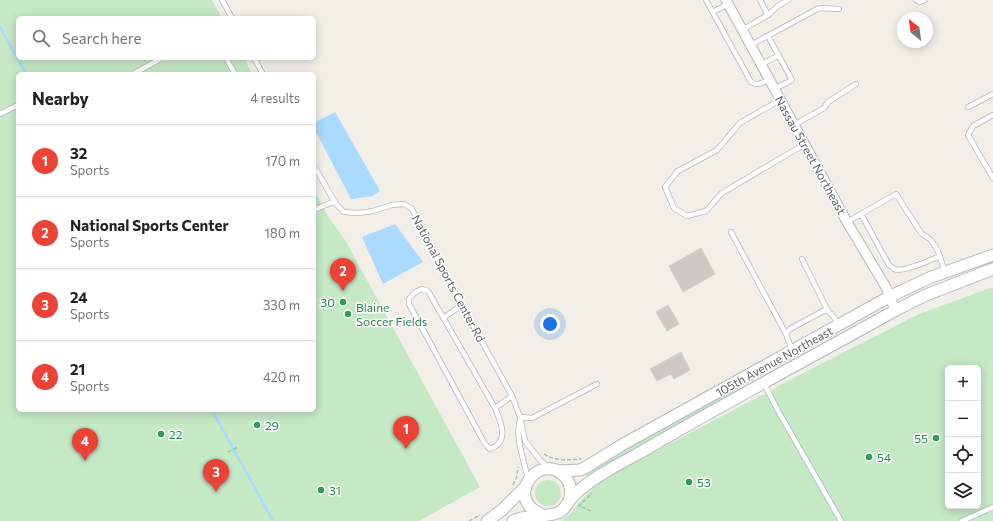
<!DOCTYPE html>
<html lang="en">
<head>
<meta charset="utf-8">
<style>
  body { margin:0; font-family:Commissioner,sans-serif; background:#f6f6f6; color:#222 }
  .controls { position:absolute; right:12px; bottom:12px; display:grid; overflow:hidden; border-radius:6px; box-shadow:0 2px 10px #0003 }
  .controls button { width:36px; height:36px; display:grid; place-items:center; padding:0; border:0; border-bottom:1px solid #e0e0e0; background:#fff; color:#222; font:20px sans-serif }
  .compass { position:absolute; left:897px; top:12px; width:36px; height:36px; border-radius:50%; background:#fff; box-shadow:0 2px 10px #0003; rotate:331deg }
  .you { position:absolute; left:550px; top:324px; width:14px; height:14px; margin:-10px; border:3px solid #fff; border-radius:50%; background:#1a73e8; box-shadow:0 0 0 6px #1a73e833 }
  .badge { display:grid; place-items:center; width:26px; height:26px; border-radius:50%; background:#ea4335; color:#fff; font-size:13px; font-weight:700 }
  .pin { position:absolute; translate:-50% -33px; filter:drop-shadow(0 1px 2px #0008) }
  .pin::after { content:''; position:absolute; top:21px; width:14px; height:12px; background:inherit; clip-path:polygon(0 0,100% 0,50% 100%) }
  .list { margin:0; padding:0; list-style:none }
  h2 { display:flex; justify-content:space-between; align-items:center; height:52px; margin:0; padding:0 16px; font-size:17px }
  h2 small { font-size:13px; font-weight:400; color:#767676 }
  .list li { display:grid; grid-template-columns:26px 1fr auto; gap:12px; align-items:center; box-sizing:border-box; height:72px; padding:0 16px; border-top:1px solid #e0e0e0 }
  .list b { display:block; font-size:15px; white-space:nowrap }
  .list p { margin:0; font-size:13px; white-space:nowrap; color:#767676 }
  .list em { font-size:13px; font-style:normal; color:#767676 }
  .icon { flex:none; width:22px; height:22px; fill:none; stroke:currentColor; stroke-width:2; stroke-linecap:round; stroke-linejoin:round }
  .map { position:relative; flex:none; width:993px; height:521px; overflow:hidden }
  .search { position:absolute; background:#fff; box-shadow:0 2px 10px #0003; left:16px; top:16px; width:300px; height:44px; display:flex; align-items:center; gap:10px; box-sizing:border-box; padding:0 14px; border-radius:6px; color:#767676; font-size:15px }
  .panel { position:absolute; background:#fff; box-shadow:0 2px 10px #0003; left:16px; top:72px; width:300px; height:340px; border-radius:6px }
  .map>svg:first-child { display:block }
  .green { fill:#c5e8c5; fill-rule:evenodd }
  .water { fill:#aadaff }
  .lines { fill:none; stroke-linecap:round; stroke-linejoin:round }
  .stream { stroke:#aadaff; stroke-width:2.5 }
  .building { fill:#cccac5; stroke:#d6d1c6 }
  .service-casing { stroke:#b5b8bc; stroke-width:6 }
  .minor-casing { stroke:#b5b8bc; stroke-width:11 }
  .tertiary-casing { stroke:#b5b8bc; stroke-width:13 }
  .path { stroke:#9cc7a9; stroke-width:1.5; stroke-dasharray:4 2; stroke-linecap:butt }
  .service { stroke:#fff; stroke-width:4.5 }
  .minor { stroke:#fff; stroke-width:9 }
  .tertiary { stroke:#fff; stroke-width:11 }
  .leisure-dot { fill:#2e9e5b; stroke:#fff; stroke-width:1.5 }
  .labels { text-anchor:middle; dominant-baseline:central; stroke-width:3; stroke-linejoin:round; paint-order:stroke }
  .street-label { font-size:12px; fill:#5f6368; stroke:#fff }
  .leisure-label { font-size:12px; fill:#27864d; stroke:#fff; text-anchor:start }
</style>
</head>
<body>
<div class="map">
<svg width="993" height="521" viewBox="0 0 993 521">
  <rect width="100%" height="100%" fill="#f1efe8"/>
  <path class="green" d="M0 0H212L222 18H18V58H244L252 74H18V410H314V190L329 218 345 240 480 487 419 521H0Z
    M993 287V521H561C570 516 576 506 583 498 591 489 600 482 610 475L762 395 769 393 776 387 919 314ZM948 368H978V506H948Z
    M734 390 735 393 587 478 585 474 642 440Z
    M535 493a13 13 0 1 1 26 0a13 13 0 1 1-26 0Z"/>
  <path class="water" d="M335 112 380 191 373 196 351 199 314 128V123Z
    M395 224 423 262 383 284 362 237Z"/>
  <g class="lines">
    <path class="stream" d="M0 27 26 74
      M212 410 273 521"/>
  </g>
  <path class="building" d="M701 248 715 274 683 292 669 266Z
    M668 305 679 324 667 331 656 312Z
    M681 352 690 370 674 379 671 374 657 381 650 369Z"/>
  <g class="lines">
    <g class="service-casing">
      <path id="service" d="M222 0 232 18
        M706 0 751 82C758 86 762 83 769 80
        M760 0 768 15
        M916 0 920 2 925 0
        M713 12 728 4
        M742 30 768 15 778 6 788 0
        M768 36 792 80 774 89
        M751 45 819 8 839 9
        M226 58 235 74
        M254 58 263 74
        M761 65 779 55
        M133 74 162 58
        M780 100 740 123 717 150 678 171 665 187 674 208 687 216 706 211 722 193 805 144
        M968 107 993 94
        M0 114 18 105
        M993 115 973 126 968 135 993 178
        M794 125 824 108 828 102 856 84
        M314 166 336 204 344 212 358 213 373 211 392 205 404 204 412 209 454 291 512 396 520 417 525 441 541 461 548 467
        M314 210 335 201
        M861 214 889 265C891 266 892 268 894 269 903 273 930 260 940 256
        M847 222 896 194 921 233 931 240 938 251 945 272
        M731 232 786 334
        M802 259 828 311
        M443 318 462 305
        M792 350 786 334 790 329 825 310 828 311 834 317 838 326
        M764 383 777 409 841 521
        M495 408 428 291 422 289 414 293 409 299V304L485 444 490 449C510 442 501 422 495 408L512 396
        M520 417 532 418 597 384
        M520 419C515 440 524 459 528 480
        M962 521 993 507"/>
    </g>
    <g class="minor-casing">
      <path id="minor" d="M726 0 847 222 887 289 889 297 896 310"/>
    </g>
    <g class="tertiary-casing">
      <path id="tertiary" d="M558 471 580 470 588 466 620 446 889 297 929 278 993 255
        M543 515C501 499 541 449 565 477 571 484 572 492 569 501
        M487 521 502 510 525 487
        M513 521C525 514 549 518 560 512 565 509 566 505 569 501 577 491 592 480 602 474 621 462 641 453 660 441 738 396 817 354 896 310L926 295 993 269"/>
    </g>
    <path class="path" d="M228 452 238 447
      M544 454C554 461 569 460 581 459
      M513 485 517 476 518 467
      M591 511 579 506 592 493
      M469 521 480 515"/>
    <use href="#service" class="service"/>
    <use href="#minor" class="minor"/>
    <use href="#tertiary" class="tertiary"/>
  </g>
  <g class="leisure-dot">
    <circle cx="343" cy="302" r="4"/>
    <circle cx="348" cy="314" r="4"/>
    <circle cx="257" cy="425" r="4"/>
    <circle cx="161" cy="434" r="4"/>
    <circle cx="936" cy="438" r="4"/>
    <circle cx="869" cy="457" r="4"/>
    <circle cx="689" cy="482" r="4"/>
    <circle cx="321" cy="490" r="4"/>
  </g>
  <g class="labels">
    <g class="street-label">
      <text transform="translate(811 155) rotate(61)">Nassau Street Northeast</text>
      <text transform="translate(449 278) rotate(62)">National Sports Center Rd</text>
      <text transform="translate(774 361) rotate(-29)">105th Avenue Northeast</text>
    </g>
    <g class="leisure-label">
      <text x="335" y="302" text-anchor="end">30</text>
      <text x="356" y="307">Blaine<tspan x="356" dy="14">Soccer Fields</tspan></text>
      <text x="265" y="425">29</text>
      <text x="169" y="434">22</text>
      <text x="928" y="438" text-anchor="end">55</text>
      <text x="877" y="457">54</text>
      <text x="697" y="482">53</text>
      <text x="329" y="490">31</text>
    </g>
  </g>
</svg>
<div class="controls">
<button>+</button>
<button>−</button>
<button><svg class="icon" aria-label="locate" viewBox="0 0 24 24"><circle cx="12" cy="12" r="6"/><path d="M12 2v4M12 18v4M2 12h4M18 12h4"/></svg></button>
<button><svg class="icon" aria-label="layers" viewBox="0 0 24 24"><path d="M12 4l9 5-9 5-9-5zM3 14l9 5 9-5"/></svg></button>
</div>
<svg class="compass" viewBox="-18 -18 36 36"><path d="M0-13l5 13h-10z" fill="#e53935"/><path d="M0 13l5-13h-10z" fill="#767676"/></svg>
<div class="you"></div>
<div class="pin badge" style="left:406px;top:449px">1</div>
<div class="pin badge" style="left:343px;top:291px">2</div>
<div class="pin badge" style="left:216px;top:492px">3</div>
<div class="pin badge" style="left:85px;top:461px">4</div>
<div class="search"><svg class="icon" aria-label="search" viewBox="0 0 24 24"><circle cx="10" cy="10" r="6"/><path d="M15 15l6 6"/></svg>Search here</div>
<section class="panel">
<h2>Nearby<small>4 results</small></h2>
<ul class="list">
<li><span class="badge">1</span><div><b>32</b><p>Sports</p></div><em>170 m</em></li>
<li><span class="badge">2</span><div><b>National Sports Center</b><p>Sports</p></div><em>180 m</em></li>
<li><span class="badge">3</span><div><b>24</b><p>Sports</p></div><em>330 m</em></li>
<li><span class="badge">4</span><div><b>21</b><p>Sports</p></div><em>420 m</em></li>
</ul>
</section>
</div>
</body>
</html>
